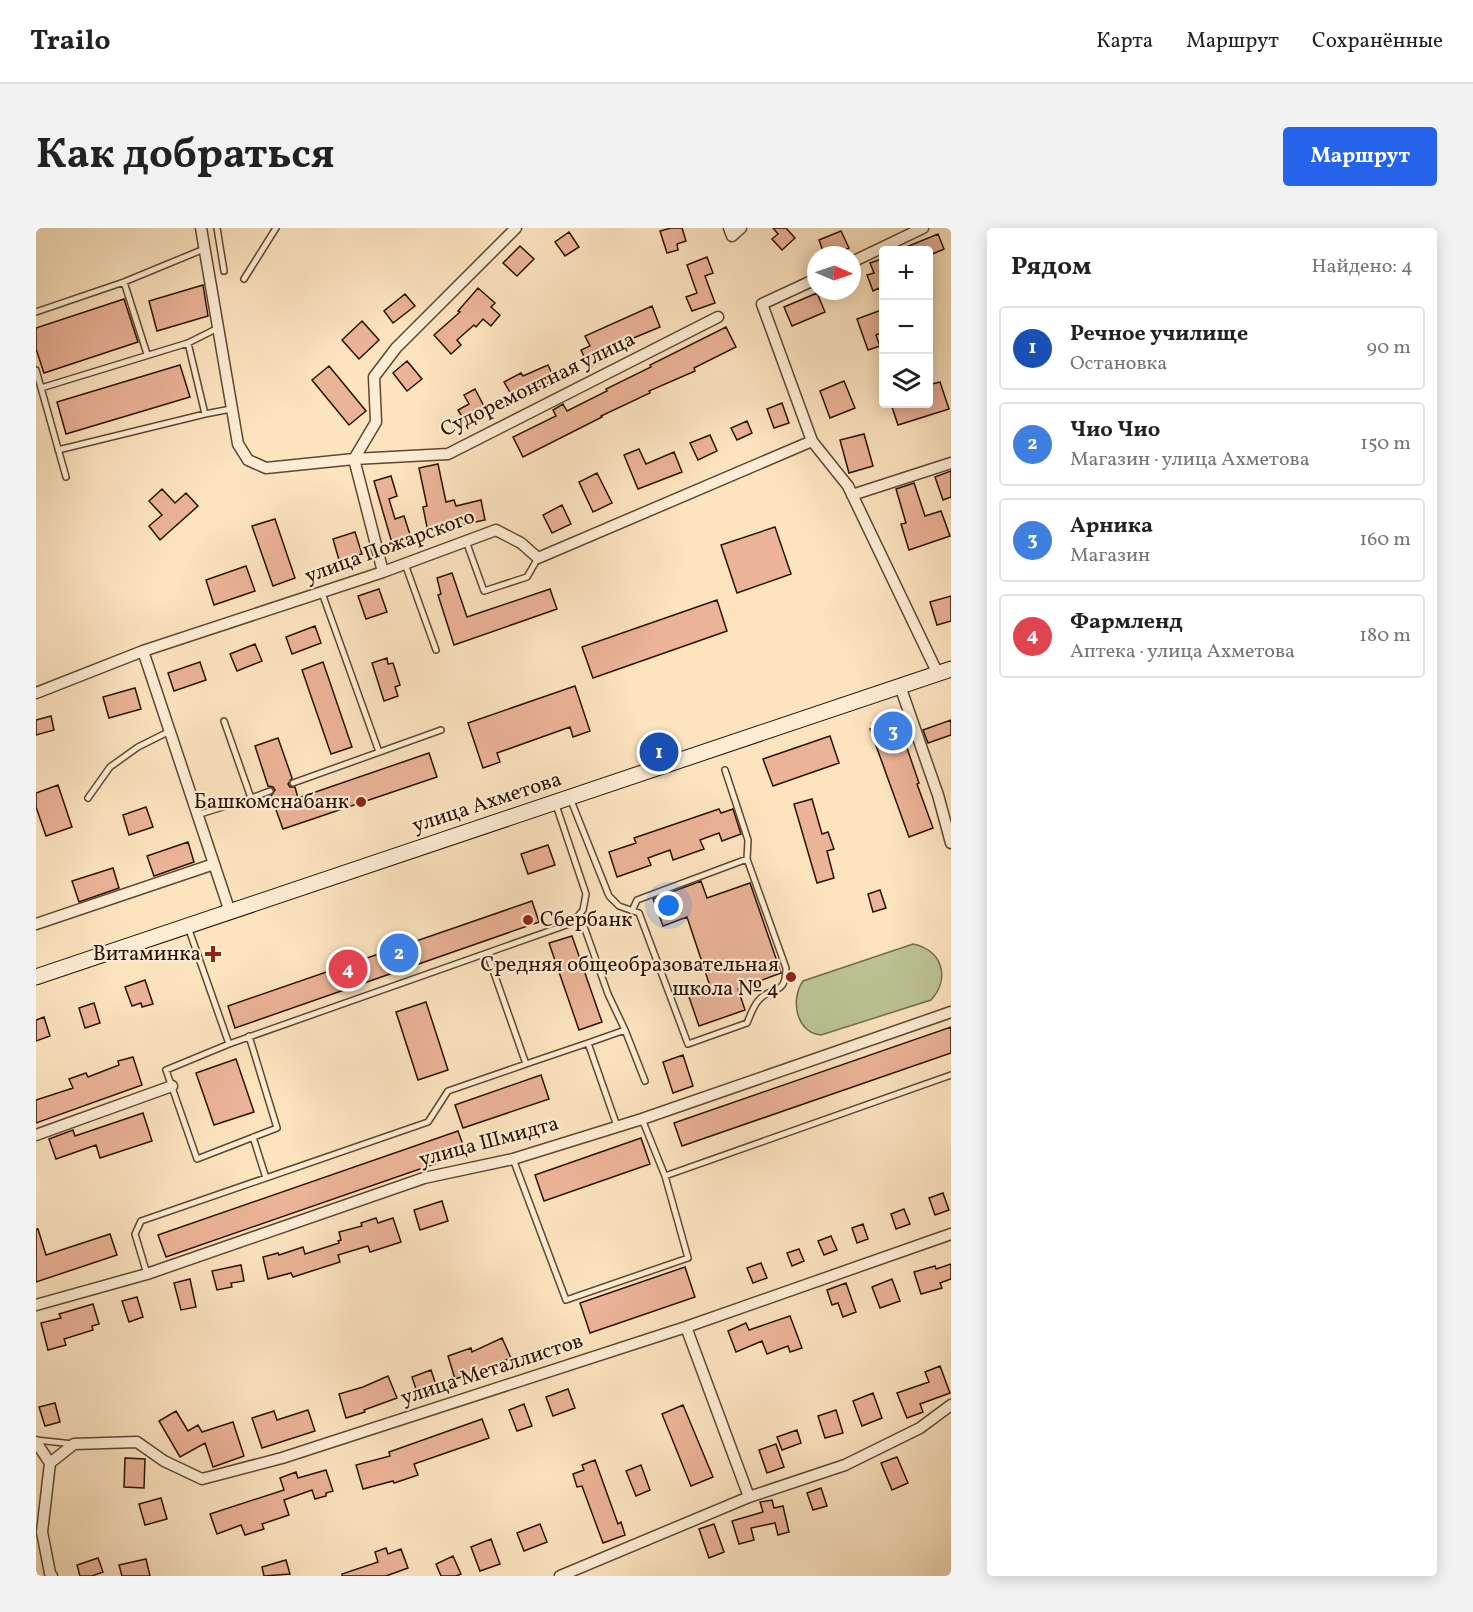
<!DOCTYPE html>
<html lang="ru">
<head>
<meta charset="utf-8">
<style>
  body { margin:0; font-family:Vollkorn,serif; background:#f2f2f2; color:#222 }
  .controls { position:absolute; right:18px; top:18px; display:grid; overflow:hidden; border-radius:6px; box-shadow:0 3px 15px #0003 }
  .controls button { width:54px; height:54px; display:grid; place-items:center; padding:0; border:0; border-bottom:2px solid #e0e0e0; background:#fff; color:#222; font:30px sans-serif }
  .compass { position:absolute; left:771px; top:18px; width:54px; height:54px; border-radius:50%; background:#fff; box-shadow:0 3px 15px #0003; rotate:92deg }
  .you { position:absolute; left:633px; top:678px; width:21px; height:21px; margin:-15px; border:4px solid #fff; border-radius:50%; background:#1a73e8; box-shadow:0 0 0 9px #1a73e833 }
  .badge { display:grid; place-items:center; width:39px; height:39px; border-radius:50%; background:#2563eb; color:#fff; font-size:20px; font-weight:700 }
  .pin { position:absolute; translate:-50% -50%; border:3px solid #fff; box-shadow:0 2px 6px #0006 }
  .list { margin:0; padding:0; list-style:none }
  h2 { display:flex; justify-content:space-between; align-items:center; height:78px; margin:0; padding:0 24px; font-size:26px }
  h2 small { font-size:20px; font-weight:400; color:#767676 }
  .list li { display:grid; grid-template-columns:39px 1fr auto; gap:18px; align-items:center; box-sizing:border-box; height:84px; margin:0 12px 12px; padding:0 12px; border:2px solid #e0e0e0; border-radius:6px }
  .list b { display:block; font-size:22px; white-space:nowrap }
  .list p { margin:0; font-size:20px; white-space:nowrap; color:#767676 }
  .list em { font-size:20px; font-style:normal; color:#767676 }
  .icon { flex:none; width:33px; height:33px; fill:none; stroke:currentColor; stroke-width:2; stroke-linecap:round; stroke-linejoin:round }
  .map { position:relative; flex:none; width:915px; height:1348px; overflow:hidden; border-radius:6px }
  header { display:flex; align-items:center; gap:36px; box-sizing:border-box; height:84px; padding:0 30px; background:#fff; border-bottom:2px solid #e0e0e0 }
  header strong { font-size:28px }
  nav { display:flex; gap:33px; margin-inline-start:auto; font-size:21px }
  .intro { display:flex; align-items:center; justify-content:space-between; box-sizing:border-box; height:144px; padding:0 36px }
  h1 { margin:0; font-size:42px }
  .button { padding:15px 27px; border-radius:6px; background:#2563eb; color:#fff; font-size:21px; font-weight:700 }
  main { display:flex; gap:36px; padding:0 36px }
  aside { flex:1; background:#fff; border-radius:6px; box-shadow:0 3px 15px #0003 }
  .map>svg:first-child { display:block }
  .garden { fill:#bdc493; stroke:#746a4a; stroke-width:1.5 }
  .building { fill:#ebb397; stroke:#2c1100; stroke-width:1.5 }
  .lines { fill:none; stroke-linecap:round; stroke-linejoin:round }
  .lane-casing { stroke:#604630; stroke-width:8 }
  .street-casing { stroke:#604630; stroke-width:13 }
  .secondary-casing { stroke:#2c1100; stroke-width:17 }
  .lane { stroke:#fdedd5; stroke-width:5 }
  .street { stroke:#fdedd5; stroke-width:10 }
  .secondary { stroke:#fdedd5; stroke-width:15 }
  .poi-dot { fill:#8f2418; stroke:#fdedd5; stroke-width:2 }
  .labels { text-anchor:middle; dominant-baseline:central; stroke-width:4.5; stroke-linejoin:round; paint-order:stroke }
  .street-label { font-size:21px; fill:#2c1100; stroke:#fdedd5 }
  .poi-label { font-size:21px; fill:#2c1100; stroke:#fdedd5; text-anchor:end }
</style>
</head>
<body>
<header>
<strong>Trailo</strong>
<nav><a>Карта</a><a>Маршрут</a><a>Сохранённые</a></nav>
</header>
<div class="intro"><h1>Как добраться</h1><a class="button">Маршрут</a></div>
<main>
<div class="map">
<svg width="915" height="1348" viewBox="0 0 915 1348">
  <rect width="100%" height="100%" fill="#fce4bf"/>
  <filter id="stains"><feTurbulence type="fractalNoise" baseFrequency=".00333" numOctaves="4"/><feColorMatrix values="0 0 0 0 .2 0 0 0 0 .09 0 0 0 0 .02 0 0 0 .5 -.17"/></filter>
  <radialGradient id="worn" r=".72"><stop offset=".6" stop-color="#630" stop-opacity="0"/><stop offset="1" stop-color="#630" stop-opacity=".3"/></radialGradient>
  <path class="garden" d="M877 716C906 722 915 750 895 772L785 807C760 805 754 771 767 753Z"/>
  <path class="building" d="M635 0H646L650 13 641 16 642 22 631 25 624 3Z
    M737 0H750L759 10 746 22 736 11 742 6Z
    M805 3 813 20 797 27 796 23 788 26 783 12Z
    M533 4 543 19 529 28 519 14Z
    M902 6 908 21 892 28V22H863Z
    M484 18 498 31 481 48 467 35Z
    M671 29 677 45 669 48 679 75 656 83 650 69 661 65 651 37Z
    M848 30V69H846L843 60 837 63 831 47 838 45 834 35Z
    M167 57 172 88 121 103 113 73Z
    M442 60 459 75 455 79 464 87 455 98 447 91 440 99 438 97 421 112 425 117 415 126 398 107 424 84 422 83Z
    M781 65 789 84 756 98 748 79Z
    M369 66 379 78 357 95 348 83Z
    M88 71 102 114 8 145 0 121V100Z
    M616 78 624 99 583 116 584 118 569 125 571 131 553 139 545 122 554 118 549 108Z
    M848 81V104L840 107 844 118 832 122 821 91Z
    M326 93 343 112 323 131 306 112Z
    M690 99 700 119 658 140 659 143 613 163 614 165 565 188 566 189 487 229 477 209 520 188 517 182 527 176 531 183 571 163 570 161 615 139 614 137Z
    M371 133 386 151 371 163 357 145Z
    M144 137 154 169 30 206 21 174Z
    M512 137 519 152 494 163 495 164 479 173 468 154 485 145 487 148Z
    M293 138 330 183 313 197 276 152Z
    M808 153 819 180 794 190 784 163Z
    M904 154 913 181 862 197 855 176H892V157Z
    M439 161 452 186 431 197 422 182 433 176 428 167Z
    M746 175 753 195 738 200 731 181Z
    M711 193 716 205 701 212 695 200Z
    M828 206 837 238 813 245 804 212Z
    M674 207 681 223 662 232 654 215Z
    M603 221 610 236 638 224 646 244 602 261 588 227Z
    M402 236 410 274 418 272 420 278 445 272 449 292 392 304 387 279 391 278 383 240Z
    M915 243V269L907 272 899 249Z
    M561 245 576 275 557 284 543 254Z
    M355 248 361 268 353 271 359 291 368 288 377 316 358 322 338 253Z
    M878 255 889 288 905 283 914 308 873 322 865 296 870 295 860 261Z
    M126 261 139 275 150 265 162 278 124 312 113 298 126 287 113 273Z
    M526 277 535 296 516 305 507 287Z
    M239 291 259 350 237 358 216 298Z
    M739 299 755 346 701 365 685 317Z
    M319 304 326 326 303 332 297 311Z
    M210 338 219 363 178 377 170 352Z
    M416 345 431 389 514 361 521 381 418 417 402 367 405 366 401 350Z
    M343 361 351 384 330 391 322 368Z
    M915 368V393L901 397 894 374Z
    M681 372 691 403 557 450 546 419Z
    M279 398 285 415 256 426 250 409Z
    M219 416 226 433 201 443 194 426Z
    M351 430 352 436 357 435 364 457 359 459 362 468 348 473 336 435Z
    M164 434 170 452 138 463 132 445Z
    M287 434 316 519 295 526 266 442Z
    M539 458 554 503 537 509 534 499 461 525 464 534 447 540 432 495Z
    M99 460 105 481 73 490 67 469Z
    M15 488 18 502 0 507V492Z
    M861 491 883 555 881 556 897 600 873 609 834 501Z
    M915 492V507L892 515 887 502Z
    M794 508 803 535 737 558 727 531Z
    M242 510 256 550 252 556 254 559H259L262 570 393 525 401 549 247 601 235 568 239 562 237 559 232 558 219 518Z
    M22 557 36 599 10 608 0 579V565Z
    M776 571 786 606 792 604 798 621 791 623 798 650 781 655 758 576Z
    M110 579 117 599 93 607 87 587Z
    M683 581 685 585 697 581 705 606 686 613 683 605 664 612 668 621 637 632 634 622 612 630 615 637 581 649 573 624 600 615 598 610Z
    M152 614 158 634 118 648 111 628Z
    M512 617 519 637 492 646 485 626Z
    M77 640 83 660 43 674 36 653Z
    M665 653 671 670 714 655 745 745 702 761 709 782 663 798 653 769 675 761 651 689 627 698 617 671Z
    M844 662 850 680 837 684 832 666Z
    M496 673 503 694 199 800 192 778Z
    M536 708 566 794 543 802 513 715Z
    M109 752 117 776 106 779 105 775 96 778 89 759Z
    M390 774 412 842 382 852 360 784Z
    M58 775 64 795 49 800 43 780Z
    M8 789 14 808 0 813V792Z
    M915 799V825L646 918 638 895Z
    M647 827 657 858 637 865 627 834Z
    M97 829 106 857 0 895V872L37 860 33 851 50 845 52 849 83 837 82 833Z
    M200 831 218 884 178 897 160 845Z
    M505 847 513 871 427 900 419 877Z
    M107 885 116 913 64 930 60 917 20 931 13 911 37 902 39 908Z
    M422 903 430 925 130 1029 122 1007Z
    M605 910 614 936 508 973 499 947Z
    M907 965 913 982 899 987 893 970Z
    M406 973 412 993 384 1002 378 982Z
    M868 981 874 996 860 1001 855 986Z
    M340 990 342 995 357 990 365 1014 334 1024 332 1018 302 1027 304 1034 257 1049 255 1045 232 1051 227 1029 242 1025 243 1027 267 1019 269 1026 303 1015 302 1013 305 1012 303 1004 326 998 325 995Z
    M827 996 832 1011 821 1015 816 1000Z
    M0 1001H2L10 1027 74 1006 81 1027 0 1054Z
    M795 1008 801 1022 788 1027 782 1013Z
    M763 1021 768 1033 756 1038 751 1025Z
    M725 1035 731 1050 717 1055 711 1040Z
    M915 1036V1051L904 1055 906 1060 885 1066 878 1044 899 1038 900 1041Z
    M205 1037 208 1053 195 1055 196 1059 181 1062 176 1043Z
    M649 1039 659 1069 554 1105 544 1075Z
    M154 1051 160 1079 145 1082 138 1055Z
    M856 1051 864 1073 844 1080 836 1059Z
    M810 1055 820 1084 807 1089 802 1075 796 1077 791 1062Z
    M101 1069 107 1089 93 1094 86 1073Z
    M57 1076 63 1096 56 1098 57 1102 28 1111 30 1117 12 1122 5 1095 25 1090 23 1086Z
    M754 1088 766 1120 754 1124 752 1118 731 1126 726 1113 700 1124 692 1103 710 1095 713 1102Z
    M466 1110 475 1130 447 1142 419 1151 412 1128 435 1120 436 1124Z
    M904 1138 914 1165 884 1176 887 1184 871 1190 861 1165 893 1154 889 1144Z
    M395 1142 400 1157 381 1164 376 1149Z
    M352 1148 361 1170 328 1182 329 1184 310 1190 303 1166 327 1159Z
    M532 1161 539 1180 517 1188 510 1169Z
    M837 1165 846 1190 826 1198 817 1173Z
    M19 1175 24 1194 9 1198 3 1179Z
    M488 1176 496 1198 481 1203 473 1182Z
    M647 1177 677 1249 655 1258 626 1186Z
    M272 1182 279 1203 226 1220 216 1190 238 1183 241 1192Z
    M800 1182 807 1205 789 1210 782 1188Z
    M140 1183 152 1203 162 1197 166 1204 197 1194 208 1228 177 1239 169 1215 144 1229 123 1193Z
    M446 1191 453 1210 378 1236 382 1247 358 1255 357 1253 327 1261 320 1237 354 1228 353 1224Z
    M761 1202 765 1215 746 1222 741 1209Z
    M740 1216 748 1239 731 1245 723 1222Z
    M861 1229 872 1255 856 1262 845 1235Z
    M89 1230 109 1231 108 1260 88 1259Z
    M559 1232 582 1296 585 1294 589 1307 567 1315 546 1258 541 1259 537 1246 548 1242 546 1237Z
    M605 1237 614 1262 600 1268 590 1243Z
    M290 1242 297 1263 290 1265V1268L279 1271 276 1262 248 1272 253 1287 226 1296 228 1301 209 1307 205 1297 181 1306 174 1286 248 1262 244 1250 260 1244 262 1250Z
    M785 1260 791 1278 777 1282 771 1265Z
    M125 1270 131 1291 109 1297 103 1276Z
    M736 1272 738 1280 747 1278 753 1304 742 1307 739 1295 715 1300 718 1312 703 1316 696 1293 727 1284 724 1274Z
    M504 1296 511 1314 488 1323 481 1305Z
    M678 1296 688 1324 673 1330 663 1301Z
    M455 1311 464 1336 444 1343 435 1319Z
    M350 1320 352 1326 365 1321 372 1340 350 1348H306V1346L342 1334 339 1324Z
    M417 1328 425 1346 420 1348H405L400 1336Z
    M62 1330 67 1344 56 1348H44L41 1337Z
    M110 1331 114 1348H86L83 1337Z
    M250 1332 254 1346 228 1348 226 1339Z"/>
  <g class="lines">
    <g class="lane-casing">
      <path id="lane" d="M181 0 188 43
        M208 51 240 0
        M88 54 111 126
        M0 84 88 54 168 21
        M152 115 169 186
        M0 142 30 249
        M5 160 152 115 182 100
        M22 222 169 186 195 181
        M430 313 448 363 491 349 502 330
        M369 336 400 422
        M286 365 343 524
        M257 555 405 502
        M52 570 74 539 102 519 134 503
        M215 570 234 563
        M534 570 573 668 583 678 603 685 652 816 711 795C714 788 717 779 722 773 734 757 750 770 750 740L711 631 712 612 689 542
        M161 587 215 570 188 493
        M596 683 601 672 711 631
        M544 687 572 766 589 802 552 815
        M152 699 193 816 536 695 547 682 550 666 520 577
        M451 725 490 836 552 815 581 898
        M589 802 609 853
        M193 816 130 842 161 931 241 900 213 808
        M217 909 230 950
        M477 931 530 1072 652 1030 629 948 606 891
        M629 948 915 847
        M111 1046 99 1006 105 993 392 894 412 863 490 836
        M0 1212 37 1216"/>
    </g>
    <g class="street-casing">
      <path id="street" d="M165 0 202 216 212 232 230 240 318 231 412 226 682 89
        M693 0 696 8 705 0
        M816 34 887 0
        M780 51 726 76 776 213 812 258 902 446
        M816 267 915 235
        M347 344 318 231 340 194 338 149 360 120 480 0
        M107 423 194 684
        M864 458 902 567 915 615
        M0 465 107 423 347 344 460 302 485 315 502 330 776 213
        M0 696 178 636
        M0 907 136 858
        M0 1077 111 1046 388 950 477 931 606 891 915 784
        M650 1099 713 1269
        M0 1214 14 1235 6 1304 14 1345 16 1348
        M14 1235 38 1216 101 1214 128 1233 166 1251 246 1230 650 1099 915 1006
        M524 1348 713 1269 809 1237 884 1200 915 1177"/>
    </g>
    <g class="secondary-casing">
      <path id="secondary" d="M0 749 915 441"/>
    </g>
    <use href="#lane" class="lane"/>
    <use href="#street" class="street"/>
    <use href="#secondary" class="secondary"/>
  </g>
  <g class="poi-dot">
    <circle cx="325" cy="574" r="6"/>
    <circle cx="492" cy="692" r="6"/>
    <path d="M174 717h6v6h6v6h-6v6h-6v-6h-6v-6h6z"/>
    <circle cx="755" cy="749" r="6"/>
  </g>
  <g class="labels">
    <g class="street-label">
      <text transform="translate(502 157) rotate(-26)">Судоремонтная улица</text>
      <text transform="translate(354 319) rotate(-20)">улица Пожарского</text>
      <text transform="translate(451 575) rotate(-18)">улица Ахметова</text>
      <text transform="translate(453 914) rotate(-15)">улица Шмидта</text>
      <text transform="translate(456 1142) rotate(-18)">улица Металлистов</text>
    </g>
    <g class="poi-label">
      <text x="313" y="574">Башкомснабанк</text>
      <text x="504" y="692" text-anchor="start">Сбербанк</text>
      <text x="165" y="726">Витаминка</text>
      <text x="743" y="737">Средняя общеобразовательная<tspan x="743" dy="24">школа № 4</tspan></text>
    </g>
  </g>
  <rect width="100%" height="100%" filter="url(#stains)"/>
  <rect width="100%" height="100%" fill="url(#worn)"/>
</svg>
<div class="controls">
<button>+</button>
<button>−</button>
<button><svg class="icon" aria-label="layers" viewBox="0 0 24 24"><path d="M12 4l9 5-9 5-9-5zM3 14l9 5 9-5"/></svg></button>
</div>
<svg class="compass" viewBox="-18 -18 36 36"><path d="M0-13l5 13h-10z" fill="#e53935"/><path d="M0 13l5-13h-10z" fill="#767676"/></svg>
<div class="you"></div>
<div class="pin badge" style="left:623px;top:524px;background:#1a4fb4">1</div>
<div class="pin badge" style="left:363px;top:725px;background:#3f7fe0">2</div>
<div class="pin badge" style="left:857px;top:503px;background:#3f7fe0">3</div>
<div class="pin badge" style="left:312px;top:741px;background:#e0444e">4</div>
</div>
<aside>
<h2>Рядом<small>Найдено: 4</small></h2>
<ul class="list">
<li><span class="badge" style="background:#1a4fb4">1</span><div><b>Речное училище</b><p>Остановка</p></div><em>90 m</em></li>
<li><span class="badge" style="background:#3f7fe0">2</span><div><b>Чио Чио</b><p>Магазин · улица Ахметова</p></div><em>150 m</em></li>
<li><span class="badge" style="background:#3f7fe0">3</span><div><b>Арника</b><p>Магазин</p></div><em>160 m</em></li>
<li><span class="badge" style="background:#e0444e">4</span><div><b>Фармленд</b><p>Аптека · улица Ахметова</p></div><em>180 m</em></li>
</ul>
</aside>
</main>
</body>
</html>
